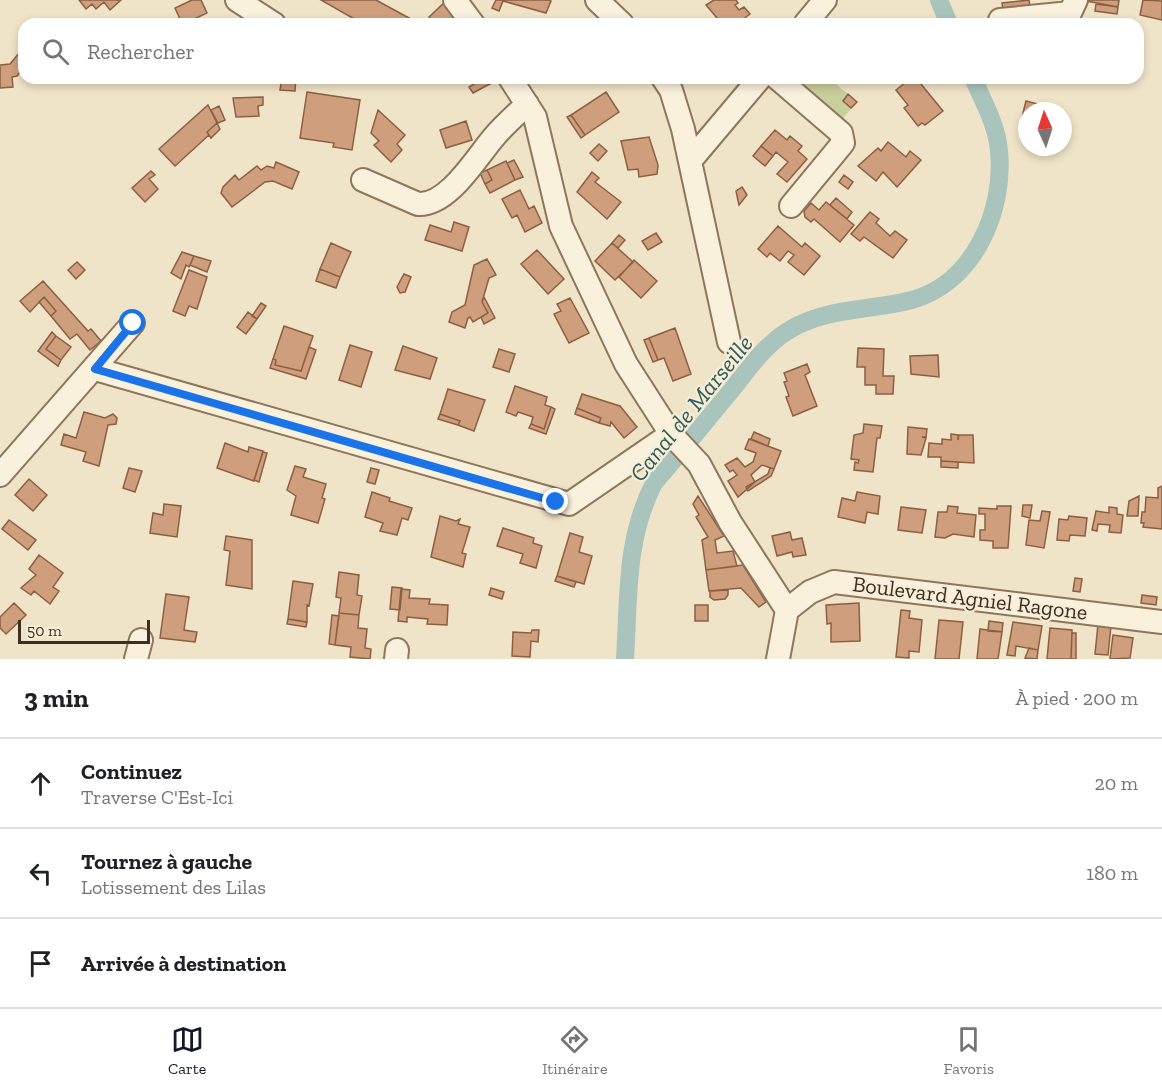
<!DOCTYPE html>
<html lang="fr">
<head>
<meta charset="utf-8">
<style>
  body { margin:0; font-family:"Zilla Slab",serif; background:#f2f2f2; color:#202124 }
  .compass { position:absolute; left:1018px; top:102px; width:54px; height:54px; border-radius:50%; background:#fff; box-shadow:0 3px 9px #0003; rotate:357deg }
  .scale { position:absolute; left:18px; bottom:15px; width:132px; box-sizing:border-box; padding-left:6px; border:3px solid #3d2e20; border-top:0; font-size:16px; line-height:21px; white-space:nowrap; color:#3d2e20; -webkit-text-stroke:4px #f7eed8; paint-order:stroke }
  .stop { position:absolute; width:18px; height:18px; margin:-14px; border:4px solid #1a73e8; border-radius:50%; background:#fff }
  .stop.end { background:#1a73e8; border-color:#fff; box-shadow:0 2px 6px #0008 }
  .list { margin:0; padding:0; list-style:none }
  h2 { display:flex; justify-content:space-between; align-items:center; height:78px; margin:0; padding:0 24px; font-size:26px }
  h2 small { font-size:20px; font-weight:400; color:#757577 }
  .list li { display:grid; grid-template-columns:39px 1fr auto; gap:18px; align-items:center; box-sizing:border-box; height:90px; padding:0 24px; border-top:2px solid #e0e0e0 }
  .list b { display:block; font-size:22px; white-space:nowrap }
  .list p { margin:0; font-size:20px; white-space:nowrap; color:#757577 }
  .list em { font-size:20px; font-style:normal; color:#757577 }
  .icon { flex:none; width:33px; height:33px; fill:none; stroke:currentColor; stroke-width:2; stroke-linecap:round; stroke-linejoin:round }
  .map { position:relative; flex:none; width:1162px; height:659px; overflow:hidden }
  .search { position:absolute; background:#fff; box-shadow:0 3px 9px #0003; left:18px; right:18px; top:18px; height:66px; display:flex; align-items:center; gap:15px; box-sizing:border-box; padding:0 21px; border-radius:18px; color:#757577; font-size:22px }
  .sheet { height:348px; background:#fff }
  nav { display:flex; justify-content:space-around; align-items:center; box-sizing:border-box; height:84px; border-top:2px solid #e0e0e0; background:#fff; font-size:16px; color:#757577 }
  nav a { display:grid; justify-items:center; gap:3px }
  nav .on { color:#111827 }
  .map>svg:first-child { display:block }
  .green { fill:#c9cf9b }
  .lines { fill:none; stroke-linecap:round; stroke-linejoin:round }
  .canal { stroke:#a9c4bc; stroke-width:18 }
  .building { fill:#cf9f7d; stroke:#8d5f41; stroke-width:1.5 }
  .minor-casing { stroke:#8d765c; stroke-width:26 }
  .minor { stroke:#faf1dc; stroke-width:22 }
  .route { stroke:#1a73e8; stroke-width:8 }
  .labels { text-anchor:middle; dominant-baseline:central; stroke-width:4.5; stroke-linejoin:round; paint-order:stroke }
  .street-label { font-size:22px; fill:#3d2e20; stroke:#f7eed8 }
  .water-label { font-size:24px; font-style:italic; fill:#2f5d5a; stroke:#f7eed8 }
</style>
</head>
<body>
<div class="map">
<svg width="1162" height="659" viewBox="0 0 1162 659">
  <rect width="100%" height="100%" fill="#f0e4c8"/>
  <path class="green" d="M787 78H829L857 102 839 123Z"/>
  <g class="lines">
    <path class="canal" d="M939 0 949 24
      M625 659C629 597 625 540 654 483 680 453 705 422 730 392 747 371 763 347 786 332 824 307 870 311 912 300 974 283 1005 210 999 151 997 125 983 101 973 78"/>
  </g>
  <path class="building" d="M79 0H121L110 10 104 2 96 9 92 4 86 9Z
    M192 0H201L207 13 184 24H170L180 19 175 8Z
    M321 0H376L409 18 403 24H363Z
    M447 0 460 14 449 24H436L429 17Z
    M496 0H548L551 1 546 13 503 1 499 11 492 8Z
    M714 0H736L738 3 735 5 739 10 744 7 750 14 737 24H709L717 18 706 5Z
    M1029 0 1031 13 1004 16 1002 3Z
    M1081 0H1119L1118 7Z
    M1143 0 1162 1V20L1140 15Z
    M1096 4 1118 7 1117 14 1095 11Z
    M24 47V68L17 76 12 77 13 87 0 88V65L10 64Z
    M282 78H296L295 91 280 90Z
    M484 78H501L473 93 469 87Z
    M911 78H916L943 111 925 125 922 123 918 126 904 108 908 105 896 90Z
    M307 92 360 100 352 150 333 147 334 143 300 138Z
    M606 92 619 112 585 135 571 115Z
    M848 94 857 102 851 108 843 101Z
    M263 97V105L258 106 259 116 236 117 233 98Z
    M1026 101 1045 106 1043 111H1027V123L1021 121Z
    M208 105 217 123 207 132 209 135 175 166 159 149Z
    M219 106 225 120 218 123 211 110Z
    M378 110 405 135 397 144 402 150 391 162 374 145 379 141 371 133Z
    M571 115 585 135 581 138 567 117Z
    M466 121 472 140 446 148 440 130Z
    M217 123 220 129 211 138 207 132Z
    M775 130 787 140 790 136 802 146 798 151 807 159 787 182 777 174 788 162 776 152 773 156 761 146Z
    M649 137 658 165 657 174 639 177 638 169 628 170 621 141Z
    M888 142 906 157 910 151 921 160 897 187 883 172 876 181 858 166 878 148 881 151Z
    M599 144 607 151 598 161 590 153Z
    M761 146 773 156 765 166 753 156Z
    M514 160 523 177 515 180 507 163Z
    M506 161 515 180 490 193 485 184 492 180 487 170Z
    M276 162 299 172 292 189 273 181 265 182 232 207 221 193 223 187 235 175 239 180 257 166 261 170 267 166 274 168Z
    M487 170 492 180 485 184 480 173Z
    M151 171 155 175 149 179 158 189 145 202 132 188Z
    M592 172 599 178 595 182 621 202 607 219 577 192Z
    M844 175 853 182 848 189 839 182Z
    M742 187 747 195 739 205 736 191Z
    M520 190 529 209 534 206 542 223 525 232 517 215 512 218 502 199Z
    M836 198 852 212 847 219 830 205Z
    M826 202 854 225 840 242 814 219 811 222 805 217 804 211 811 203 819 210Z
    M870 212 879 219 876 223 890 236 895 231 907 240 893 258 864 237 860 241 851 234Z
    M454 222 469 227 462 251 425 240 430 225 451 232Z
    M778 226 802 247 805 243 820 256 804 275 788 262 794 255 788 251 780 261 770 253 767 257 758 249Z
    M656 233 662 242 648 250 642 241Z
    M619 235 625 240 618 248 612 243Z
    M331 243 351 252 340 277 320 269Z
    M612 243 633 262 615 280 595 261Z
    M537 250 564 279 548 294 521 264Z
    M182 252 194 256 189 267 186 265 181 279 171 273Z
    M194 256 211 261 207 272 190 265Z
    M487 259 496 275 489 278 482 302 488 313 473 322 470 317 468 318 465 328 449 322 452 312 465 305 474 265Z
    M634 260 657 281 641 298 619 277Z
    M77 262 85 270 76 279 68 270Z
    M320 269 340 277 336 288 316 281Z
    M189 270 207 277 197 309 189 306 185 316 173 311Z
    M404 274 411 277 405 292 400 293 397 287Z
    M43 281 88 331 91 329 101 341 90 350 77 334 70 339 51 316 56 311 44 297 30 312 20 301Z
    M44 297 56 311 51 316 39 302Z
    M484 297 495 318 484 324 481 317 488 313 482 302Z
    M570 298 589 333 569 343 554 314 561 311 557 304Z
    M261 303 266 306 257 319 252 316Z
    M248 312 257 319 246 334 237 327Z
    M284 326 313 336 301 371 275 365 276 360 273 359Z
    M675 328 691 374 673 381 664 358 658 360 649 338Z
    M52 332 56 336 46 349 61 360 58 366 38 351Z
    M56 336 71 347 61 360 46 349Z
    M649 338 658 360 653 362 644 340Z
    M350 345 372 352 361 387 339 380Z
    M403 346 437 358 430 379 395 370Z
    M309 347 316 350 306 379 270 368 273 359 276 360 275 365 301 371Z
    M858 348 884 349 883 376H894L893 394H876V385H865V367H857Z
    M499 349 515 354 509 372 493 367Z
    M938 355 939 377 911 374 910 356Z
    M807 364 810 372 805 375 817 406 793 416 786 397 789 396 784 382 787 381 784 373Z
    M515 386 547 397 545 405 551 407 544 429 531 424 533 417 518 412 516 416 506 412Z
    M448 389 485 400 474 431 458 425 460 421 440 414Z
    M582 394 620 406 637 427 624 438 611 422 610 426 599 423 601 418 577 408Z
    M551 407 555 409 546 434 529 428 531 424 544 429Z
    M577 408 601 418 599 423 575 414Z
    M84 412 105 418 113 414 117 418 116 424 108 425 99 466 83 461 86 452 61 445 64 434 76 438Z
    M440 414 460 421 458 425 438 419Z
    M864 424 882 426 880 438H877L873 472 854 470 855 462 858 463 859 460 851 459 854 435 863 433Z
    M908 427 927 429 926 437H922L926 438 921 455 907 454Z
    M754 432 770 439 768 446 751 439Z
    M951 434 958 435V440L959 435H973L974 463 941 461V457H928L929 443 942 444V439L951 440Z
    M749 439 781 451 774 469 762 465 751 475 755 482 738 497 728 481 737 475 733 470 730 472 725 465 737 458 745 467 753 462 756 453 745 449Z
    M225 443 248 452 249 447 263 451 254 481 217 468Z
    M263 452 267 453 259 482 254 480Z
    M941 461 958 462V468L941 467Z
    M295 466 306 469 303 477 326 484 322 498 325 499 318 523 291 515 296 496 287 490Z
    M129 468 142 471 135 492 123 488Z
    M371 468 379 470 375 484 367 482Z
    M770 468 774 469 771 476 748 491 746 487 768 474Z
    M29 479 47 495 33 511 15 495Z
    M1162 486V529L1143 527 1144 523H1141L1142 512H1145L1146 497 1158 498V488Z
    M372 492 390 498 389 501 412 508 408 520 402 518 397 535 380 531 383 523 365 517Z
    M857 492 880 496 878 514 867 512 865 523 838 517 842 498 855 501Z
    M698 496 724 536 715 540 717 553 733 551 737 566 706 570 702 540 708 537 696 517 699 515 693 504Z
    M1139 496 1138 516H1127L1129 501Z
    M164 504 181 506 177 537 150 533 153 513 163 515Z
    M1023 505H1032L1030 518 1022 516Z
    M948 506 958 507 957 513 976 515 974 537 953 534 945 538 935 537 938 512H947Z
    M997 506H1011L1008 548H993V541L980 540V530H985V514H979V508L997 509Z
    M901 507 926 510 922 533 898 530Z
    M1109 507 1117 508V514L1123 515 1121 533 1109 532 1110 525 1098 524 1097 531 1092 530 1096 511 1109 513Z
    M1042 511 1050 512 1044 548 1026 545 1029 520 1040 521Z
    M440 516 456 521 460 519 458 524 470 527 462 553 466 554 463 567 431 557Z
    M1069 516 1087 518 1085 536 1070 535 1069 541 1057 540 1059 519 1068 520Z
    M9 520 36 540 28 550 2 529Z
    M503 528 534 538 533 543 542 546 536 568 520 563 523 554 497 546Z
    M790 532 792 540 802 538 806 555 793 557 792 552 777 556 772 536Z
    M570 533 583 537 579 552 592 556 584 584 557 576Z
    M226 536 252 540V589L226 585 230 551 224 550Z
    M39 555 63 573 53 587 59 591 50 604 34 591 31 595 21 588 36 575 29 569Z
    M743 565 766 602 759 607 741 588 709 591 706 570Z
    M339 572 359 575 357 595 362 596 359 615 339 613 341 598 336 597Z
    M557 576 576 582 574 587 555 581Z
    M1075 578 1082 579 1080 592 1073 591Z
    M293 581 313 584 309 606 307 605V622L288 619Z
    M392 587 402 588 400 610 390 609Z
    M491 588 504 592 502 599 489 595Z
    M401 589 410 590 409 598 430 599 429 604 448 605 447 625 427 624 428 619 407 617V622L398 621Z
    M728 590V595L725 599 714 600 710 597V591Z
    M166 594 189 597 184 630 197 632 195 642 160 638Z
    M1142 595 1157 597 1156 605 1141 603Z
    M14 603 26 615 6 634 0 628V617Z
    M859 603 860 641 831 642V623L827 624 826 605Z
    M695 605H708V621H695Z
    M901 610 910 611 909 618 922 620 919 652 909 651V658L896 657Z
    M339 613 359 615 358 628 367 629 365 648 371 649 370 659 350 657 351 647 335 645Z
    M332 615 339 616 335 645 329 644Z
    M288 619 307 622 306 627 287 624Z
    M939 620 963 622 959 659H935Z
    M989 621 1003 623 1002 632 988 631Z
    M1013 622 1042 626 1038 650 1016 646 1015 656 1007 655Z
    M1098 624 1111 626 1108 655 1095 654Z
    M1050 628 1072 630 1071 659H1047Z
    M980 629 1002 632 998 659H977Z
    M532 630H539L538 642 531 641 530 657 512 656 513 632 531 633Z
    M1072 633H1076V659H1071Z
    M1113 635 1133 638 1130 658 1110 659Z
    M1029 648 1038 650 1037 659 1025 658Z"/>
  <g class="lines">
    <g class="minor-casing">
      <path id="minor" d="M237 0 274 24
        M455 0 473 24
        M597 0 622 24
        M1000 20 1070 13 1076 0
        M805 24 825 0
        M510 78 535 117 561 226 626 364 671 434 699 464 730 522 787 610 778 659
        M663 78 671 90 683 129 729 342
        M777 78 841 133 843 143 791 206
        M690 161 760 78
        M363 180 418 204C448 206 476 158 494 137 504 125 516 115 527 104
        M95 369 569 504 671 434
        M0 475 133 323
        M787 610 810 592 834 582 1162 622
        M136 659 141 640
        M396 659 397 650"/>
    </g>
    <use href="#minor" class="minor"/>
  </g>
  <g class="lines">
    <path class="route" d="M133 323 95 369 556 502"/>
  </g>
  <g class="labels">
    <g class="street-label">
      <text transform="translate(970 598) rotate(7)">Boulevard Agniel Ragone</text>
    </g>
    <g class="water-label">
      <text transform="translate(691 408) rotate(-51)">Canal de Marseille</text>
    </g>
  </g>
</svg>
<svg class="compass" viewBox="-18 -18 36 36"><path d="M0-13l5 13h-10z" fill="#e53935"/><path d="M0 13l5-13h-10z" fill="#757577"/></svg>
<div class="scale">50 m</div>
<div class="stop" style="left:133px;top:323px"></div>
<div class="stop end" style="left:556px;top:502px"></div>
<div class="search"><svg class="icon" aria-label="search" viewBox="0 0 24 24"><circle cx="10" cy="10" r="6"/><path d="M15 15l6 6"/></svg>Rechercher</div>
</div>
<section class="sheet">
<h2>3 min<small>À pied · 200 m</small></h2>
<ul class="list">
<li><svg class="icon" aria-label="ahead" viewBox="0 0 24 24"><path d="M12 20V5M6 11l6-6 6 6"/></svg><div><b>Continuez</b><p>Traverse C'Est-Ici</p></div><em>20 m</em></li>
<li><svg class="icon" aria-label="left" viewBox="0 0 24 24"><path d="M17 20v-9H6M10 6l-5 5 5 5"/></svg><div><b>Tournez à gauche</b><p>Lotissement des Lilas</p></div><em>180 m</em></li>
<li><svg class="icon" aria-label="arrive" viewBox="0 0 24 24"><path d="M6 21V4h12l-3 4 3 4H6"/></svg><div><b>Arrivée à destination</b></div></li>
</ul>
</section>
<nav>
<a class="on"><svg class="icon" aria-label="map" viewBox="0 0 24 24"><path d="M3 6l6-2 6 2 6-2v14l-6 2-6-2-6 2zM9 4v14M15 6v14"/></svg>Carte</a>
<a><svg class="icon" aria-label="directions" viewBox="0 0 24 24"><path d="M12 3l9 9-9 9-9-9zM9 14v-3h6M13 9l2 2-2 2"/></svg>Itinéraire</a>
<a><svg class="icon" aria-label="saved" viewBox="0 0 24 24"><path d="M7 4h10v16l-5-4-5 4z"/></svg>Favoris</a>
</nav>
</body>
</html>
